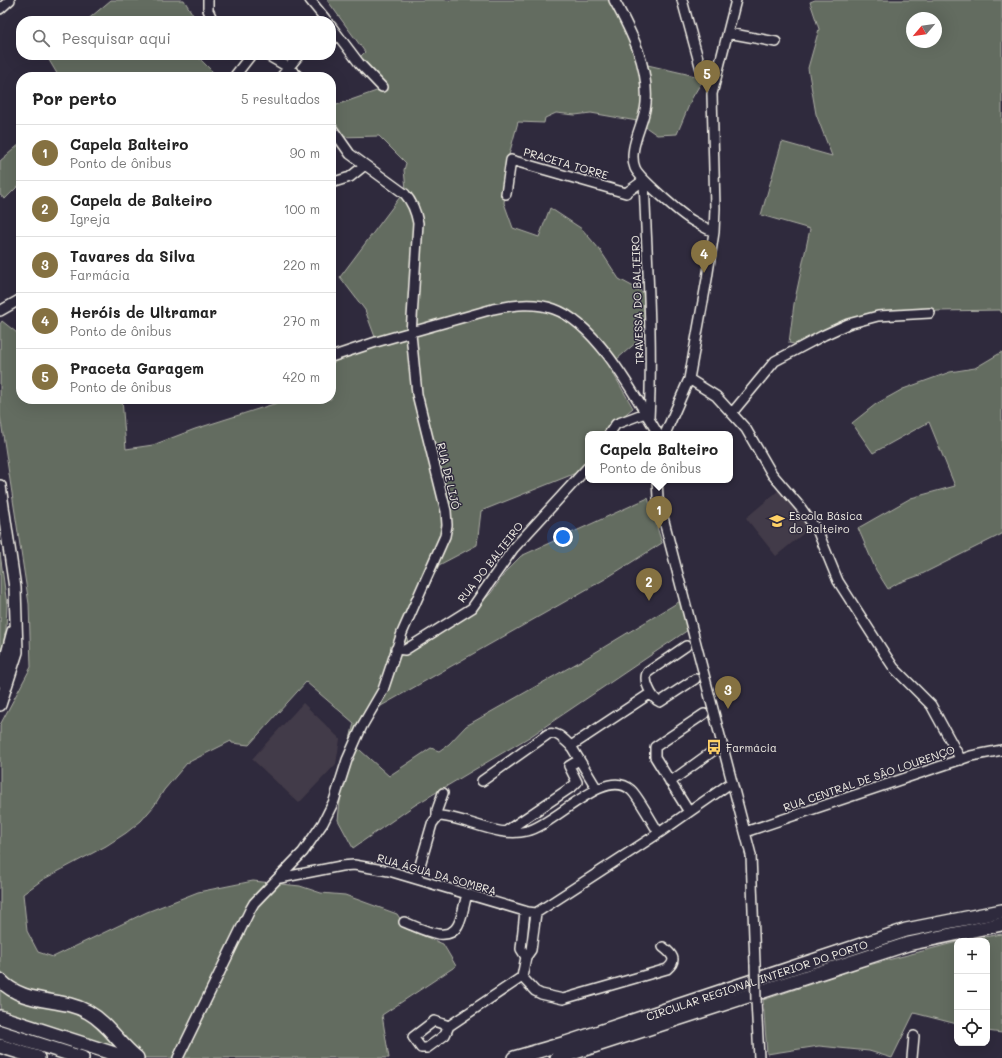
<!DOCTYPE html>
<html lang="pt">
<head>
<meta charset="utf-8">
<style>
  body { margin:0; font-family:Mali,sans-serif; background:#f2f2f2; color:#222 }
  .controls { position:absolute; right:12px; bottom:12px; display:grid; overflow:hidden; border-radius:8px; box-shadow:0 4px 16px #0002 }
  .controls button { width:36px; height:36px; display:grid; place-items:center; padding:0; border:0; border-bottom:1px solid #e0e0e0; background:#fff; color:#222; font:20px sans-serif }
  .compass { position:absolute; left:906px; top:12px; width:36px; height:36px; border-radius:50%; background:#fff; box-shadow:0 4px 16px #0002; rotate:241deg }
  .you { position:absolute; left:563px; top:537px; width:14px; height:14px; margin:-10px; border:3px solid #fff; border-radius:50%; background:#1a73e8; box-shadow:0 0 0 6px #1a73e833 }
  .badge { display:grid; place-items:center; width:26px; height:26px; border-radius:50%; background:#857141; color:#fff; font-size:13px; font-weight:700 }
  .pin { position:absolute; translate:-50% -33px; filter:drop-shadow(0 1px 2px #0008) }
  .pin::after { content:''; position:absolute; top:21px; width:14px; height:12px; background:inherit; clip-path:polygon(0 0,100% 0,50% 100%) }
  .popup { position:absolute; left:585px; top:431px; width:148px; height:52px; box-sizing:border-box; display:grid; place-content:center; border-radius:8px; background:#fff; filter:drop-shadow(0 1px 3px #0005); font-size:13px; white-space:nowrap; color:#767676 }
  .popup b { font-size:15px; color:#222 }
  .popup::after { content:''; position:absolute; left:50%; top:100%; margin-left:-8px; border:8px solid transparent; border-top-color:#fff }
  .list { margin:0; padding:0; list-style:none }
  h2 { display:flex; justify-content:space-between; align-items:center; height:52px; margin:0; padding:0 16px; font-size:17px }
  h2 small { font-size:13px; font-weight:400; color:#767676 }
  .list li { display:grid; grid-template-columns:26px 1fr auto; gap:12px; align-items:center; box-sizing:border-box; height:56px; padding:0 16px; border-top:1px solid #e0e0e0 }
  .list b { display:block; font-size:15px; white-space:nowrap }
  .list p { margin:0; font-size:13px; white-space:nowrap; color:#767676 }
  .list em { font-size:13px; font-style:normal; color:#767676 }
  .icon { flex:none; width:22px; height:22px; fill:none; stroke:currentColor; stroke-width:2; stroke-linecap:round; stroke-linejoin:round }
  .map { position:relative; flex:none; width:1002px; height:1058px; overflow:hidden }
  .search { position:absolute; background:#fff; box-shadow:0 4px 16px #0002; left:16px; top:16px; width:320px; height:44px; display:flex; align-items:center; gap:10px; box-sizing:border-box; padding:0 14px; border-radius:16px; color:#767676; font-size:15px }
  .panel { position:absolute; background:#fff; box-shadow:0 4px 16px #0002; left:16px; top:72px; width:320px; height:332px; border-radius:16px }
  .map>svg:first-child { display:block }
  .built { fill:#433b48 }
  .green { fill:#646c60; stroke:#acaea4; fill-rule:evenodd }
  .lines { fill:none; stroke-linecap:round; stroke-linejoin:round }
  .minor-casing { stroke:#f4f1e8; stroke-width:12 }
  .major-casing { stroke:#f4f1e8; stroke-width:14 }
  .highway-casing { stroke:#f4f1e8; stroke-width:16 }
  .minor { stroke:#2f2a3d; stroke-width:9 }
  .major { stroke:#2f2a3d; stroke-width:11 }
  .highway { stroke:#2f2a3d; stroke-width:13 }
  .minor-bridge-casing { stroke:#f4f1e8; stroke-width:12; stroke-linecap:butt }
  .minor-bridge { stroke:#2f2a3d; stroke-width:9 }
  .labels { text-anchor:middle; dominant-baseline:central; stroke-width:3; stroke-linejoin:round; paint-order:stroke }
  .street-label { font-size:11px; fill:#f4f1e8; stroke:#2f2a3d }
  .poi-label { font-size:11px; fill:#f4f1e8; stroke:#2f2a3d; text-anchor:start }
</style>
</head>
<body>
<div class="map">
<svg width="1002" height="1058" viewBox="0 0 1002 1058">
  <rect width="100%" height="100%" fill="#2f2a3d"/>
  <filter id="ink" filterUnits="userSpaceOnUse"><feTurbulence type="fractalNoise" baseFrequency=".025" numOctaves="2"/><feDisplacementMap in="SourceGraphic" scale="8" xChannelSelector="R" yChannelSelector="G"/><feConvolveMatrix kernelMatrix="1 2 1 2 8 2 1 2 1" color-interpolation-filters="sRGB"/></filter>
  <g filter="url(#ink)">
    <path class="built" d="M779 490 791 503 810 528 776 556 746 518Z
      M303 703 340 739 336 764 299 803 252 759Z"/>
    <path class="green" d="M111 0H184L193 15 189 21H86Z
      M327 0H614L639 63 704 78 692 98 677 134 657 135 637 121 591 113 575 115 556 113 545 118 544 123 518 122 509 155 504 203 513 228 539 237 550 208 582 229 600 250 619 279 643 292 646 334 609 366 633 408 616 422 605 434H588V461L581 471 481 511 477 545 439 565 406 633 409 648 475 609 491 593 507 570 521 556 648 498 662 543 605 579 381 706 351 742 389 776 431 748 439 751 449 744 466 726 586 658 682 600 688 630 531 736 415 805 353 848 338 820 344 764 354 723 306 682 249 745 232 743 231 741 187 763 164 790 154 806 141 821 126 833 106 846 42 880 23 894 27 931 38 952 53 957 147 912 198 892 253 881 300 886 321 893 345 895 397 914 407 929 443 944 456 966 382 1015 389 1058H139L103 1016 38 998 7 983 0 969V725L31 667 29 604 0 415V324L2 321 21 336V399H122L126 449 153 445 195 429 280 402V399H331V360L378 345 365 310 340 277 406 189 404 170 406 163 379 136 339 137 331 119V107L385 88 358 59 365 52Z
      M815 0H1002V313L1000 310 938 311 887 317 852 318 804 346 789 343 794 304 810 229 761 215 782 142 832 156 816 114 808 68 819 29 810 2ZM912 18H936V42H912Z
      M46 55H196L218 77H59Z
      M21 143V183L5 199 0 195V161Z
      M1002 352V534L920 575 898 583 888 589 876 570 858 528 911 498 955 486 929 422 873 453 852 423 876 404 903 389 950 372 975 368Z
      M0 553 7 605 6 630 0 657Z
      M1002 934V1033L987 1031V941H960Z
      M957 942V1024L914 1013 892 1058 869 1051 819 1046 767 1054 763 1000 865 966Z
      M0 988C23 1011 63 999 89 1017 101 1026 111 1040 121 1050L0 1013Z"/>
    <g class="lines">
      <g class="minor-casing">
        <path id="minor" d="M208 0V10L213 21
          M310 0 327 21
          M614 0C631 31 649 66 646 103 645 123 627 148 635 168 639 178 682 215 693 221 700 225 707 229 714 232
          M682 0 702 73 714 83
          M0 9 10 0
          M331 26 359 63 382 87
          M728 33 776 42
          M267 55 288 67 299 77
          M234 77 251 55
          M281 77 299 55
          M644 180C647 260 653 339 649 419
          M331 183 350 177 365 165
          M506 194 511 160 626 193 644 180
          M0 311 21 299
          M331 357 376 342 493 309C513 305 534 302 554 309 597 324 635 396 658 434
          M689 379 716 396 746 429 772 474 801 508 818 532 838 581 886 656 894 668 931 705 961 760
          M732 413 775 361 824 335 848 324 878 316 930 313
          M609 434 616 424 645 413
          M665 434 689 379 707 279 714 232 715 208 712 94 736 0
          M657 480 658 498 751 855 755 964
          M686 646 648 672C642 679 652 699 660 702L695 679
          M396 649 405 650 472 608 513 549 588 467
          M482 781 548 734C558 731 565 741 571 746
          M670 782 713 751
          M597 789 571 746 651 693
          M689 812 655 757V747L704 714
          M437 817V810L443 793
          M505 832 573 786 577 782 569 766 579 760
          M745 832 971 756 1002 750
          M280 878 341 866 354 865 389 871 528 912 536 913 659 833 732 782
          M416 879 432 824 437 817 441 816C470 819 498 838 527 831 555 825 605 766 631 790 638 796 653 824 659 833
          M525 911 521 949 526 957
          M404 922C418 927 448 945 458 925 463 916 464 904 467 894
          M522 977 535 991 541 994 563 999 667 969C678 960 672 954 663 947
          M756 1000 759 1058
          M449 1026 445 1035 427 1048H421L413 1037 434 1021 449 1026 522 977 526 957 531 950 536 913
          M178 1058 250 910 254 903 303 852 323 823 334 801 347 760 362 726 383 690 402 633 445 536 447 525 446 511 417 394 411 334 418 223C416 212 413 203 405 194L350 154 331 127
          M912 1058 914 1036"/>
      </g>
      <g class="major-casing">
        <path id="major" d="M0 486 15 588 17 652 0 705
          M0 681 13 631"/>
      </g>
      <g class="highway-casing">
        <g id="highway">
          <path d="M0 980C25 1006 59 996 88 1012 108 1023 119 1044 137 1058"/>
          <path d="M0 1017 127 1058"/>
          <path d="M0 1032 82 1058"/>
          <path d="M0 1046 38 1058"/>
          <path id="s1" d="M514 1058 566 1043 906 930 1002 911"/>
          <path d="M557 1058 908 944 1002 924"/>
        </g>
      </g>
      <use href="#minor" class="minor"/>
      <use href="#major" class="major"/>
      <use href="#highway" class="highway"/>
      <g class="minor-bridge-casing">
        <path id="minor-bridge" d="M755 964 756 1000"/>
      </g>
      <use href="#minor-bridge" class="minor-bridge"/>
    </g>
  </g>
  <defs>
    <g id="school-bare" transform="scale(1.2)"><path d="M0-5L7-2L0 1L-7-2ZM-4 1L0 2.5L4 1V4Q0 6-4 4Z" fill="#ffd166" stroke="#2f2a3d" stroke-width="2.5" paint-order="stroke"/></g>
    <g id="bus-bare" transform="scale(1.2)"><path d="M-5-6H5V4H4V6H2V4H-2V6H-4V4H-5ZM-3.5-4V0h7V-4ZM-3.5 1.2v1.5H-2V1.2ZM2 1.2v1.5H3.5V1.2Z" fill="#ffd166" stroke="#2f2a3d" stroke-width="2.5" paint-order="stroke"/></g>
  </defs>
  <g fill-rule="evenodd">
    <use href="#school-bare" x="777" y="521"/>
    <use href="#bus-bare" x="714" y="747"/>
  </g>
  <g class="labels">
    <g class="street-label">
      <text transform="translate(566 163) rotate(16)">PRACETA TORRE</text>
      <text transform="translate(637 300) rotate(-92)">TRAVESSA DO BALTEIRO</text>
      <text transform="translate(449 476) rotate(77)">RUA DE LIJÓ</text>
      <text transform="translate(490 562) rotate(-52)">RUA DO BALTEIRO</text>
      <text transform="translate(869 778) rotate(-19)">RUA CENTRAL DE SÃO LOURENÇO</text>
      <text transform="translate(437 874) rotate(16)">RUA ÁGUA DA SOMBRA</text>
      <text stroke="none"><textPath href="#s1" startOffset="255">CIRCULAR REGIONAL INTERIOR DO PORTO</textPath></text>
    </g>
    <g class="poi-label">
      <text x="789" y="515">Escola Básica<tspan x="789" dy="13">do Balteiro</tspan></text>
      <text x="726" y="747">Farmácia</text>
    </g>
  </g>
</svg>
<div class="controls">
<button>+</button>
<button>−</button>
<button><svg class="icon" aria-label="locate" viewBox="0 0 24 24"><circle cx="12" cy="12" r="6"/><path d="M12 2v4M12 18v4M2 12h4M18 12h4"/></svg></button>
</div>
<svg class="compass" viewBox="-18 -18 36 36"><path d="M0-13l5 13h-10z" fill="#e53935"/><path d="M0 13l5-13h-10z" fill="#767676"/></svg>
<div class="you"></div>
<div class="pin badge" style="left:659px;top:529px">1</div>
<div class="popup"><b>Capela Balteiro</b>Ponto de ônibus</div>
<div class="pin badge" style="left:649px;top:601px">2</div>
<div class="pin badge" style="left:728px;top:709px">3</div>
<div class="pin badge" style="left:704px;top:273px">4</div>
<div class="pin badge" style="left:707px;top:93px">5</div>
<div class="search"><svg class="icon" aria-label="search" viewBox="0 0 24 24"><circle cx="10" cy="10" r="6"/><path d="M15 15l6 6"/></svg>Pesquisar aqui</div>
<section class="panel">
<h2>Por perto<small>5 resultados</small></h2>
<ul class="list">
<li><span class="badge">1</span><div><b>Capela Balteiro</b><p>Ponto de ônibus</p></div><em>90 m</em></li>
<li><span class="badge">2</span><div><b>Capela de Balteiro</b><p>Igreja</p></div><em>100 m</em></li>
<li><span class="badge">3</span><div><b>Tavares da Silva</b><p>Farmácia</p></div><em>220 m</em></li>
<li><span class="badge">4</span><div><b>Heróis de Ultramar</b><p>Ponto de ônibus</p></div><em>270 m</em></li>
<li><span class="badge">5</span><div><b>Praceta Garagem</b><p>Ponto de ônibus</p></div><em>420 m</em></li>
</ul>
</section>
</div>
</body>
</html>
